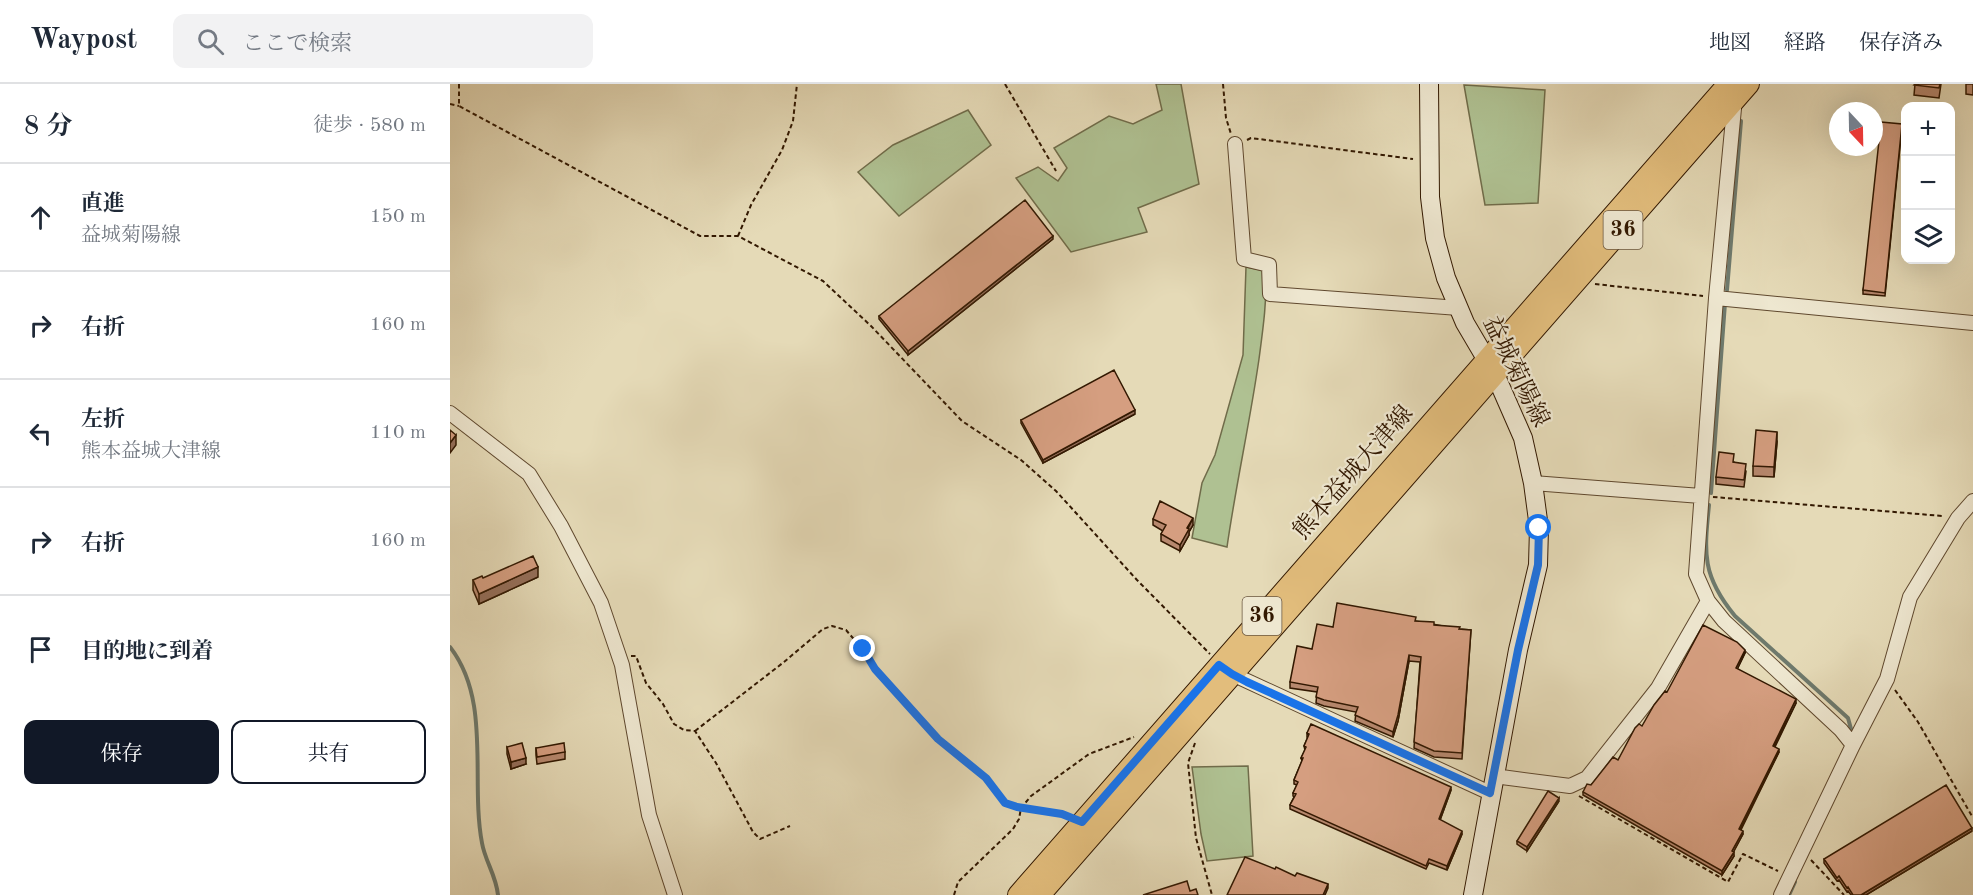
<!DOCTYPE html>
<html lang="ja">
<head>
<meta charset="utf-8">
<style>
  body { margin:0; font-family:"Old Standard TT","Noto Serif JP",serif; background:#f2f2f3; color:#1f2937 }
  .controls { position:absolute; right:18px; top:18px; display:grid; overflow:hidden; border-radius:12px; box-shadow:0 6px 24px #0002 }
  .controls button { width:54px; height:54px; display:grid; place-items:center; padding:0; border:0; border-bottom:2px solid #e0e1e3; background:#fff; color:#1f2937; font:30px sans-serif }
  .compass { position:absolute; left:1379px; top:18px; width:54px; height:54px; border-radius:50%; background:#fff; box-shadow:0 6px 24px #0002; rotate:158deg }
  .stop { position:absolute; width:18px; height:18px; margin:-14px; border:4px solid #1a73e8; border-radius:50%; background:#fff }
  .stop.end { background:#1a73e8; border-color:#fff; box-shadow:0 2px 6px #0008 }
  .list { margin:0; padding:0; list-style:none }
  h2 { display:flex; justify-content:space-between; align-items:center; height:78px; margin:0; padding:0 24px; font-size:26px }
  h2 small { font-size:20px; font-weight:400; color:#747a83 }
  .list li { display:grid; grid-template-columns:39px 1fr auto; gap:18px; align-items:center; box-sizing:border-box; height:108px; padding:0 24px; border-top:2px solid #e0e1e3 }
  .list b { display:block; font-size:22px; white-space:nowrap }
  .list p { margin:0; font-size:20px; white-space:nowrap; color:#747a83 }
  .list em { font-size:20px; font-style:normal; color:#747a83 }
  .actions { display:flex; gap:12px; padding:18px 24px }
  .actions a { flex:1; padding:14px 0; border:2px solid #111827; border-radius:12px; text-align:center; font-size:21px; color:#111827 }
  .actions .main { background:#111827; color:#fff }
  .icon { flex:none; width:33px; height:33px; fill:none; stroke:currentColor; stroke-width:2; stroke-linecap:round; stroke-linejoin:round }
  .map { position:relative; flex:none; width:1523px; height:811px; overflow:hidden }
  header { display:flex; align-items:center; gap:36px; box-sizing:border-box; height:84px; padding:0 30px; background:#fff; border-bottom:2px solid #e0e1e3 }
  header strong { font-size:28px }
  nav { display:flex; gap:33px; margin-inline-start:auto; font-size:21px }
  .search { width:420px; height:54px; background:#f2f2f3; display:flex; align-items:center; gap:15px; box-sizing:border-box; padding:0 21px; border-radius:12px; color:#747a83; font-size:22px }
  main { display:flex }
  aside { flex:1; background:#fff }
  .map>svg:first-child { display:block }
  .green { fill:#afc192; stroke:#706c4a; stroke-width:1.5 }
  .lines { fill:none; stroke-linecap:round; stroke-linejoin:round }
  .stream { stroke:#6e796c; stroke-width:4 }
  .street-casing { stroke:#5f482e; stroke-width:16 }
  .secondary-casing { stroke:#321801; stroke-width:20 }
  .primary-casing { stroke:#321801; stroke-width:22 }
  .path { stroke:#321801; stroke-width:2; stroke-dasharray:4.5 3; stroke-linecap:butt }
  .street { stroke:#eee7d0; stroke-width:14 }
  .secondary { stroke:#eee7d0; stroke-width:18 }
  .primary { stroke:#e2bd7c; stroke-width:20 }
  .wall { fill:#b7886e; stroke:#321801; stroke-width:1.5 }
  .shaded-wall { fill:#956f5a; stroke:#321801; stroke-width:1.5 }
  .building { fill:#d59e80; stroke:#321801; stroke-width:1.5 }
  .route { stroke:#1a73e8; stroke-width:8 }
  .labels { text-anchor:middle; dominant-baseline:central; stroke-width:4.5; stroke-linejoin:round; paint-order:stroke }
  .shield { fill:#eee7d0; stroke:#6a563f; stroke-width:1.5 }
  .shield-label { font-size:22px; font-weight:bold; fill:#321801 }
  .street-label { font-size:24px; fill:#321801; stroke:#eee7d0 }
</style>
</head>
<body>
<header>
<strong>Waypost</strong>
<div class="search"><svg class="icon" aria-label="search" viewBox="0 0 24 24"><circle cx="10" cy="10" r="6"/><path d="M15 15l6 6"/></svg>ここで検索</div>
<nav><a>地図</a><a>経路</a><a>保存済み</a></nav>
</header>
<main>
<aside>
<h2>8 分<small>徒歩 · 580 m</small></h2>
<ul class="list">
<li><svg class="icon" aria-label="ahead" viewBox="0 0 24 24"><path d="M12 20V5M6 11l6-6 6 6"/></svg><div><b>直進</b><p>益城菊陽線</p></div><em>150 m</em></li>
<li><svg class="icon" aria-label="right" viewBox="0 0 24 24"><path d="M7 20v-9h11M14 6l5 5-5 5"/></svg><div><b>右折</b></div><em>160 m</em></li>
<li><svg class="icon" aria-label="left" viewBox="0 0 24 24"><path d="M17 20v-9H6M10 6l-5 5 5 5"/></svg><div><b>左折</b><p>熊本益城大津線</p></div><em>110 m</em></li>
<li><svg class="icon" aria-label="right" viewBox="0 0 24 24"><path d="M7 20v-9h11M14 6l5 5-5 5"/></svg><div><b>右折</b></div><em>160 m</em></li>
<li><svg class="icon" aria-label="arrive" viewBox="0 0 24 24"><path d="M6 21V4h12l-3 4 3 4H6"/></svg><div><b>目的地に到着</b></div></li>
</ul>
<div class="actions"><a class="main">保存</a><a>共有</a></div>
</aside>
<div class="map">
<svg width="1523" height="811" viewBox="0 0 1523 811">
  <rect width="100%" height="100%" fill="#e5dab7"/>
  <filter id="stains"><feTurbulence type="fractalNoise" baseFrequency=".00333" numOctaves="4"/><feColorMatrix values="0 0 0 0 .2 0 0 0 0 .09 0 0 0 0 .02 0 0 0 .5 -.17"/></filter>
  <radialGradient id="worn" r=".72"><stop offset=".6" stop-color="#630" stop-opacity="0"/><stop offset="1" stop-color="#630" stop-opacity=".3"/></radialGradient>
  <path class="green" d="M706 0H731L749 100 688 124 697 148 621 168 566 94 588 83 608 97 617 84 604 64 659 32 683 40 712 26Z
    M1014 1 1095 6 1088 119 1035 121Z
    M518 26 541 61 449 132 408 88 443 61Z
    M796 183 816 187C817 217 813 245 809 275 800 338 786 400 777 463L742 454 752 399 765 371 793 271Z
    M798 682 803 772 757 777 751 750 742 683Z"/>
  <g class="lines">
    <path class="stream" d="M1277 206 1291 37
      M1261 409 1275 219
      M1259 421C1254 470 1252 492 1285 532L1398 634 1401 645
      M0 563C42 617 20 696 32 759 35 777 46 791 48 811
      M1339 811 1345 798"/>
    <g class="street-casing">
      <path id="street" d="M1285 14 1266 214 1246 490 1258 517 1274 537 1391 646 1403 661
        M785 60 794 175 819 181 820 210 1009 224
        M1266 214 1523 239
        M0 329 79 390 111 442 151 519 172 581 199 731 225 811
        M1083 399 1251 412
        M782 590 1040 709
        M1044 692 1120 702 1137 694 1208 604 1258 517
        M1331 811 1403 661 1437 595 1460 513 1508 434 1523 417"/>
    </g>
    <g class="secondary-casing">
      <path id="secondary" d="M979 0 980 113 985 154 996 194 1015 239 1045 290 1073 354 1083 399 1089 444 1088 481 1068 566 1023 811"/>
    </g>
    <g class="primary-casing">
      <path id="primary" d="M568 811 1278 0
        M590 811 1299 0"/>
    </g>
    <path class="path" d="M9 0V22L250 152H288L373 197 421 242 512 337 571 376 606 407 687 496 760 570
      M555 0 606 87
      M773 0 776 34 781 50
      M0 20 9 22
      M797 56 801 54 963 75
      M288 152 301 121 332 66 343 37 347 0
      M1145 200 1253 212
      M1263 413 1493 432
      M181 572H186L196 599 213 620 224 640 234 646 245 647 266 679 303 748 310 755 340 742
      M1445 606 1468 638 1523 734
      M245 647 334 578 373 545 382 542 396 546 420 574 425 585 488 655 536 694 555 719 567 723 616 732
      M745 659 738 679 746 754 762 811
      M1129 712 1278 798 1293 770 1328 787
      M1361 776 1394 811
      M504 811 508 798 563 745 569 735 571 724 581 712 639 670 684 653"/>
    <use href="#street" class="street"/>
    <use href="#secondary" class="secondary"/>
    <use href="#primary" class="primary"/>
  </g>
  <path class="wall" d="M1465 0H1491L1489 14 1464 11Z
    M1516 0H1523V11L1516 10Z
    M1452 43 1435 212 1413 210V206Z
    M603 155 458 271 429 235V232Z
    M685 330 593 379 571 339V336Z
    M1327 358 1324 393 1303 392V382Z
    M1284 378 1296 387 1294 403 1266 400V393Z
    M703 435 743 441 739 448V451L730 467 711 457V450L713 447 703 441Z
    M88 493 29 520 23 506V496L33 494Z
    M966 537 1009 545 1021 546 1012 675 984 673 964 664 970 578 959 577 948 637 943 653 905 637 906 628 874 622 866 619 867 608 840 604V598L862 565 883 543Z
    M1295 569 1287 585 1346 619 1325 663 1329 668 1291 746 1293 750 1283 768 1284 772 1272 791 1133 711V708L1168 676 1217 608Z
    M857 649 1001 706 990 736 1012 750 997 786 979 779 976 785 840 725V721L844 713 843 712V709L847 701 844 700V696L852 677 851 674 855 666 854 662 858 653H857Z
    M57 663 76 680 61 685 57 670Z
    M86 664 115 668V675L87 680 86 671Z
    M1109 717 1077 767 1067 760V757Z
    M1522 747 1416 811H1401L1398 807 1397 808 1389 796 1387 797 1374 779V775Z"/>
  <path class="shaded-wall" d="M603 152V155L458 271V267Z
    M685 326V330L593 379V376Z
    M1327 348V358L1324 393V383Z
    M6 351V361L0 369V359Z
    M743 434V441L739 448V451L730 467V461Z
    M88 483V493L29 520V510Z
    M1295 566V569L1286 588V584Z
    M959 571V577L948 637 943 653V648Z
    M1346 615V619L1323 665V662Z
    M1329 665V668L1289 748V745Z
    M76 674V680L61 685V678Z
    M1001 703V706L989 739V735Z
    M1109 714V717L1077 767V763Z
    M1522 744V747L1416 811H1411Z
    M1012 747V750L997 786V782Z
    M1293 747V750L1282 771V767Z
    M1284 768V772L1272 791V787Z
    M878 800V804L875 811H873Z"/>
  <path class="building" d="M1465 0H1490L1489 4 1464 1Z
    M1431 38 1452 40 1435 209 1413 206Z
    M575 116 603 152 458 267 429 232Z
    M664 286 685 326 593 376 571 336Z
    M0 346 6 351 0 359Z
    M1306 346 1327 348 1324 383 1303 382Z
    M1269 368 1284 370 1283 378 1296 380 1294 396 1266 393Z
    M710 417 743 434 737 444 739 445 730 461 711 450 716 441 703 435Z
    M83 472 88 483 29 510 23 496 32 492 33 494Z
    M887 519 966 533 965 537 984 538V541L1010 543 1009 545 1021 546 1012 669 984 667 964 658 971 573 959 571 948 631 943 648 905 631 908 623 874 616 866 613 868 603 840 598 847 562 862 565 867 540 883 543Z
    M1253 541 1287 558 1295 566 1286 584 1346 615 1323 662 1329 665 1289 745 1293 747 1282 767 1284 768 1272 787 1133 708 1137 700 1141 701 1163 673 1168 676 1185 644 1189 640 1192 642 1204 621 1215 607 1217 608Z
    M861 640 1001 703 989 735 1012 747 997 782 979 775 976 782 840 721 846 710 843 709 848 698 844 696 853 674H851L856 663 854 662 859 650 857 649Z
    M72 659 76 674 61 678 57 663Z
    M114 659 115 668 87 673 86 664Z
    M1496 701 1522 744 1411 811H1403L1398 803 1397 804 1389 792 1387 794 1374 775Z
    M1098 707 1109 714 1077 763 1067 757Z
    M795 773 825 785 826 783 845 792 847 789 878 800 873 811H777Z
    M737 797 740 807 746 805 748 811H693Z"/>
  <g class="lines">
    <path class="route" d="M413 565 425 585 488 655 536 694 555 719 567 723 612 730 632 738 769 581 782 590 797 598 1040 709 1068 566 1088 481 1089 444"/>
  </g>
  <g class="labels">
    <g class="shield">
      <rect x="1153.5" y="127" width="39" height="38" rx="4.5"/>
      <rect x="792.5" y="513" width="39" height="38" rx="4.5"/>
    </g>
    <g class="shield-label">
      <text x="1173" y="146">36</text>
      <text x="812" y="532">36</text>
    </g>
    <g class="street-label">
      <text transform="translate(1065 288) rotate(64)">益城菊陽線</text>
      <text transform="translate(904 389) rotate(-49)">熊本益城大津線</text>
    </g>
  </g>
  <rect width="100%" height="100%" filter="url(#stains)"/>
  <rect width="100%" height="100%" fill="url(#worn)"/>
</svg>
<div class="controls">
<button>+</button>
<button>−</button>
<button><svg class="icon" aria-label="layers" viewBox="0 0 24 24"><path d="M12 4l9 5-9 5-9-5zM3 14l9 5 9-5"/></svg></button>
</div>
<svg class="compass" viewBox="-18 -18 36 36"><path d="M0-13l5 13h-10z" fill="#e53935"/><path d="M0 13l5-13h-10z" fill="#747a83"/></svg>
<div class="stop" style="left:1089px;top:444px"></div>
<div class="stop end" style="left:413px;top:565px"></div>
</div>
</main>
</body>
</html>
